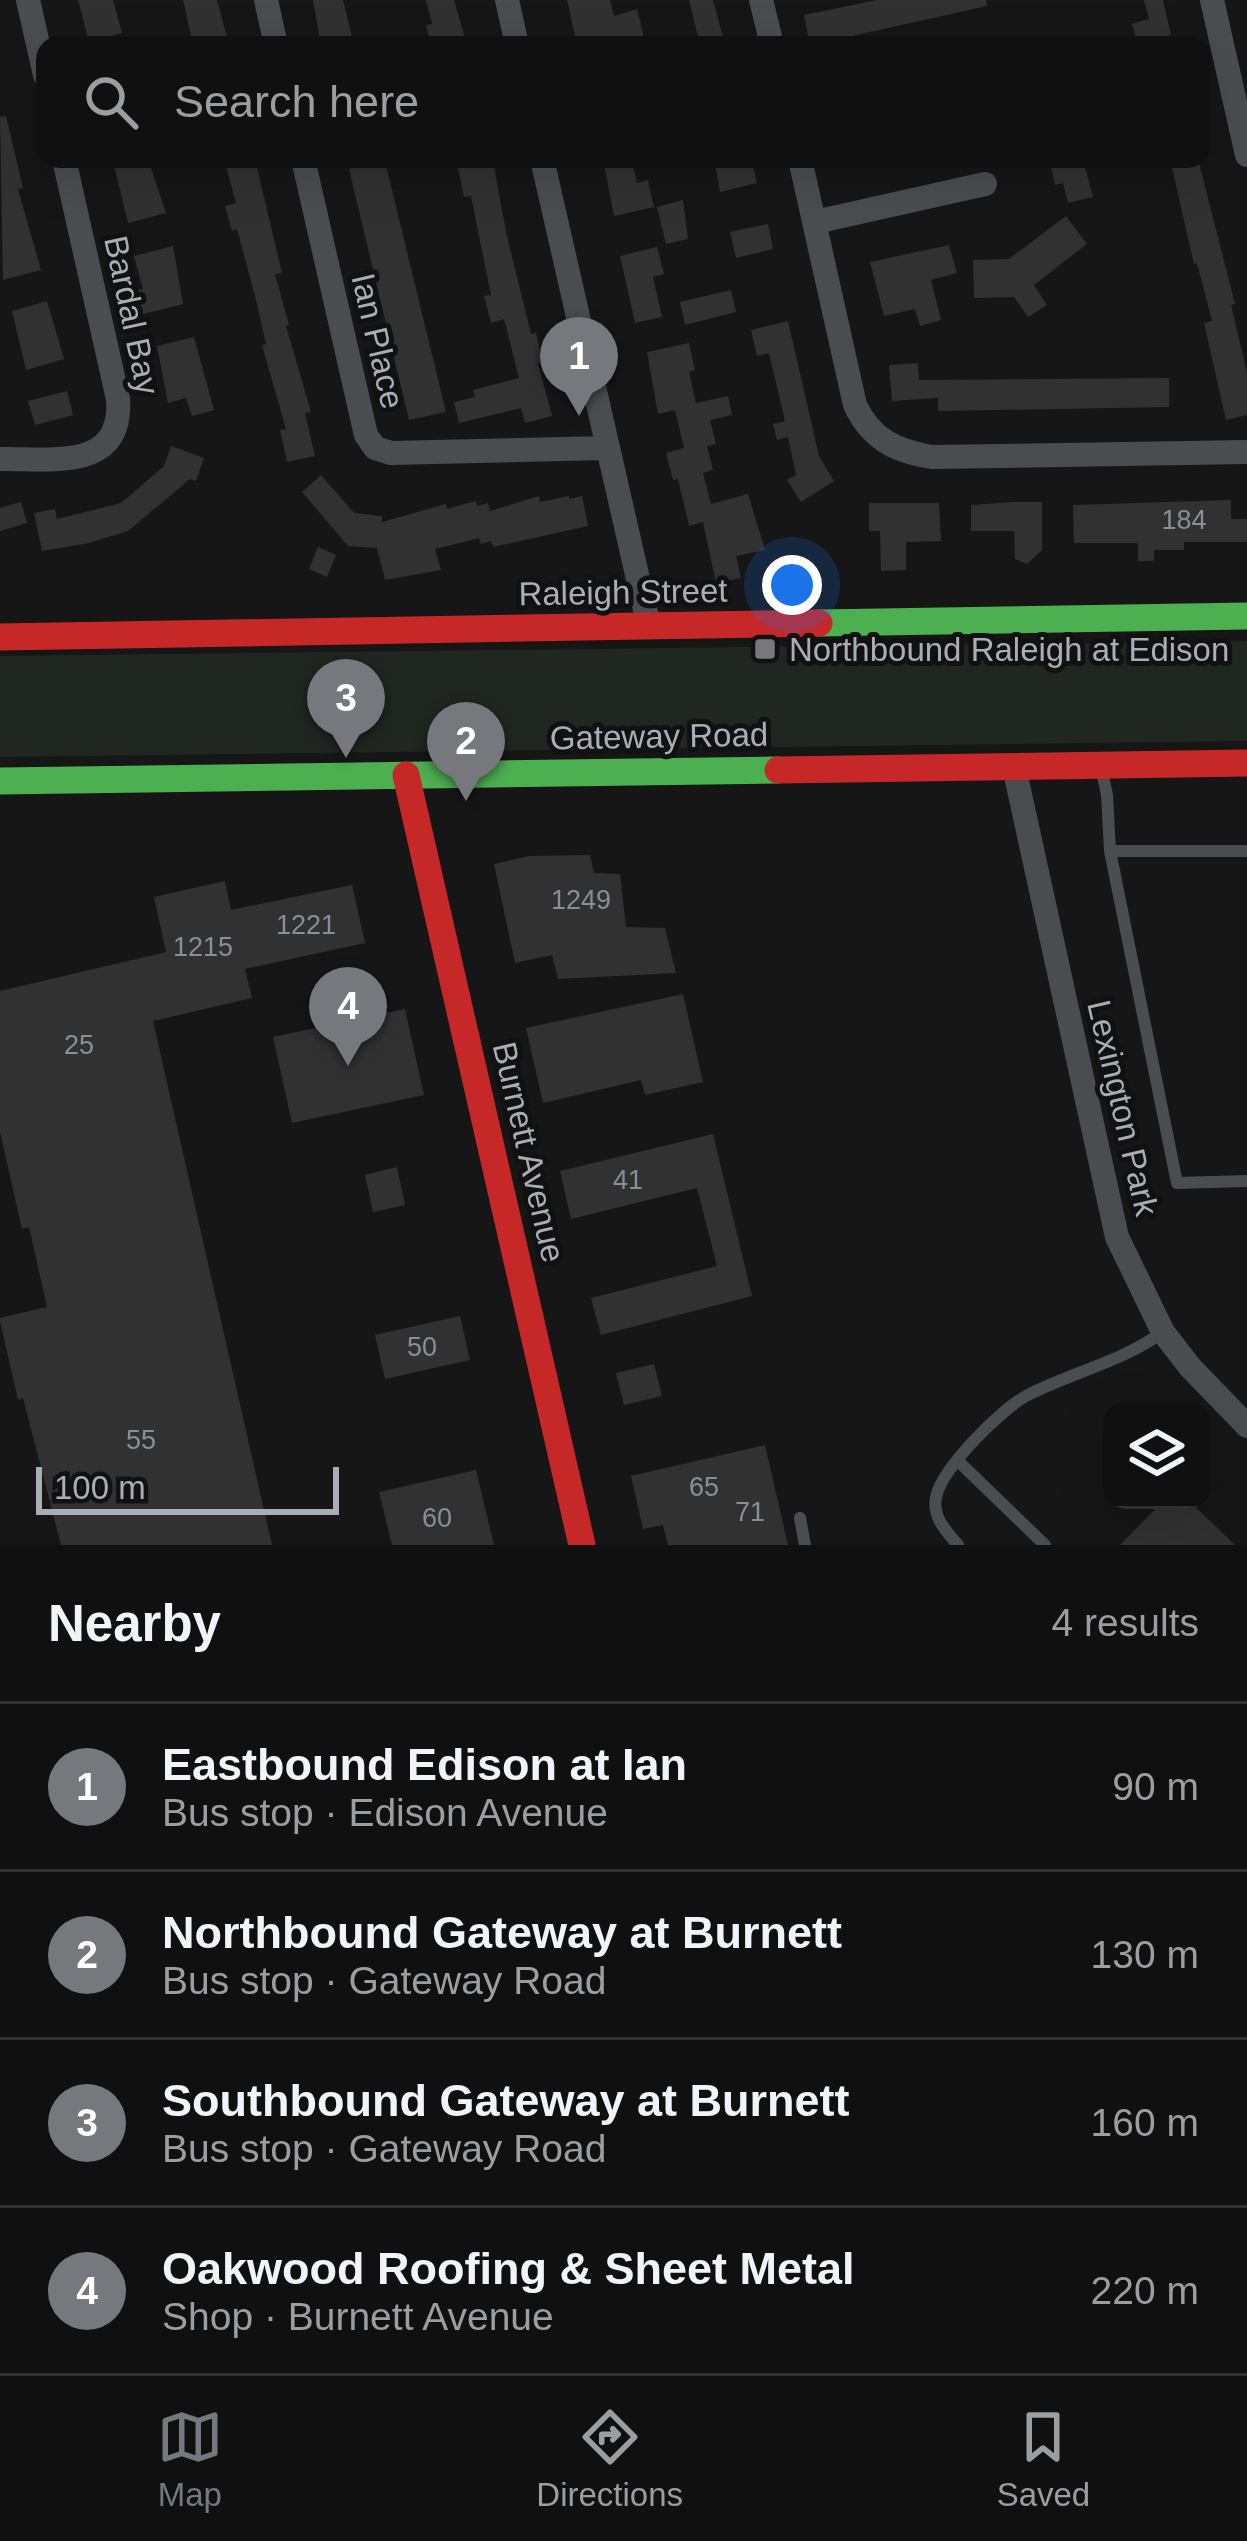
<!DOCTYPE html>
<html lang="en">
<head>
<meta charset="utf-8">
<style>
  body { margin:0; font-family:Helvetica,sans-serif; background:#1e1e1f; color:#f1f3f6 }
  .controls { position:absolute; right:36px; bottom:36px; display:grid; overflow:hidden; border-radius:24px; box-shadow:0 12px 48px #0002 }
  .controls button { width:108px; height:108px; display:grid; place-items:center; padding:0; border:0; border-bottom:3px solid #303031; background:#101011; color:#f1f3f6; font:60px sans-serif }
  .scale { position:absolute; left:36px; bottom:30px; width:303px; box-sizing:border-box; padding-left:12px; border:6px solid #a9adb6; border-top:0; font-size:33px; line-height:42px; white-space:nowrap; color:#a9adb6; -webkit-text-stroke:9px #111112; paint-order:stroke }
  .you { position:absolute; left:792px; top:585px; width:42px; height:42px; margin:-30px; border:9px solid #fff; border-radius:50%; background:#1a73e8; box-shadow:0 0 0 18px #1a73e833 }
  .badge { display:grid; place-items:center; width:78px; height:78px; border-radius:50%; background:#76787e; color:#fff; font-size:39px; font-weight:700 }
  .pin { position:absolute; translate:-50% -99px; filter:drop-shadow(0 3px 6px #0008) }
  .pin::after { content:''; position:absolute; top:63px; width:42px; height:36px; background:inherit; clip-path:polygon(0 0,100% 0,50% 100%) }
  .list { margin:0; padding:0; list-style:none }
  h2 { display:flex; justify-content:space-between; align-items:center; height:156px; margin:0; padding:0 48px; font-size:51px }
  h2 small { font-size:39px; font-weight:400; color:#9c9d9f }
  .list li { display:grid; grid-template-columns:78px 1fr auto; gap:36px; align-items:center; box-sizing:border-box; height:168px; padding:0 48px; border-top:3px solid #303031 }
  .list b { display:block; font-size:45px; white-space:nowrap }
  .list p { margin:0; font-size:39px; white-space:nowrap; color:#9c9d9f }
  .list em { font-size:39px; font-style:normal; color:#9c9d9f }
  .icon { flex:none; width:66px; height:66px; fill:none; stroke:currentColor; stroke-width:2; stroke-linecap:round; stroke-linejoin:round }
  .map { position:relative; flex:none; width:1247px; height:1545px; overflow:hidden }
  .search { position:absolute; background:#101011; box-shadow:0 12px 48px #0002; left:36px; right:36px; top:36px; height:132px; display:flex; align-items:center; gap:30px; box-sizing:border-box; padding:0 42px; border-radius:24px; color:#9c9d9f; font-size:45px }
  .sheet { height:828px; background:#101011 }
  nav { display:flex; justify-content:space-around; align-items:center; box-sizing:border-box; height:168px; border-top:3px solid #303031; background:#101011; font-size:33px; color:#9c9d9f }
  nav a { display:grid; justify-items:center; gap:6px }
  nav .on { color:#76787e }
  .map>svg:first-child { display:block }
  .green { fill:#202721 }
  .building { fill:#313132 }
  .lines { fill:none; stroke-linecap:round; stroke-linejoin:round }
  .lane { stroke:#4b4c4f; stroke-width:12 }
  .street { stroke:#4b4c4f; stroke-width:24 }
  .fast { stroke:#4caf50; stroke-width:27 }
  .jam { stroke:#c62828; stroke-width:27 }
  .poi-dot { fill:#76787e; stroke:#111112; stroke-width:4.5 }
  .labels { text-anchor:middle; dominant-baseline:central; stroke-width:10; stroke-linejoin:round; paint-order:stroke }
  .number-label { font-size:27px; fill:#8b8e95 }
  .street-label { font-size:33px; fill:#a9adb6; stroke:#111112 }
  .poi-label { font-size:33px; fill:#a9adb6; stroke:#111112; text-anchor:start }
</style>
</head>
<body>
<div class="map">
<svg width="1247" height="1545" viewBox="0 0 1247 1545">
  <rect width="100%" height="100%" fill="#161617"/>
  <path class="green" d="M1247 641V741L0 757V656Z"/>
  <path class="building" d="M78 0H113L122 33 89 42Z
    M183 0H217L229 45H193Z
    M313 0H343L354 45H321Z
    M426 0H454L467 45H431L426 25 432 24Z
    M567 0H610L614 16 637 9 646 45H577Z
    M689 0H713L725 45H700Z
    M877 0H986L987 6 834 40 835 45H810L804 15Z
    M1144 0H1163L1171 35 1164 37 1166 45H1138L1132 24 1149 19Z
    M6 116 23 188 18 189 41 270 3 280 0 117Z
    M137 159H148L166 213 128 223 114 165Z
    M224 159H255L282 273 275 274 289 325 286 326 311 412 305 413 315 456 287 462 280 430 286 429 262 345 266 344 256 300 237 229 232 231 225 206 236 203Z
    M603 159H631L637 183 648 180 654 207 614 216Z
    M714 159H751L757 183 720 192Z
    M1055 159H1083L1093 197 1068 203 1063 183 1055 185 1051 167 1057 165Z
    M1170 159H1198L1235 304 1231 305 1247 373V415L1226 420 1204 323 1212 321 1197 263 1194 264Z
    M385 161 446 412 409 420 349 169Z
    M493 161 506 232 531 334 536 333 543 362 538 363 552 416 525 423 521 408 459 423 454 402 475 397 473 390 519 378 504 319 491 323 484 296 491 295 471 196 464 197 458 168Z
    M683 200 688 239 666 244 657 207Z
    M1066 216 1087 244 1034 285 1047 305 1028 317 1014 297 974 298 973 260 1009 259Z
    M768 224 773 249 736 258 730 232Z
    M949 245 957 273 931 280 941 320 920 326 915 309 884 316 870 262Z
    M173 246 183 304 143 314 137 290 143 289 134 256Z
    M657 247 664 274 653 277 662 317 635 323 620 256Z
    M731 290 736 312 685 325 680 302Z
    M47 301 64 359 26 370 12 311Z
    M788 321 819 456 834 481 801 502 787 480 796 475 788 437 777 440 773 424 785 421 769 353 757 356 751 330Z
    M194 337 214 410 192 416 186 398 168 403 157 346Z
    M689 343 695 370 689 372 696 403 728 396 732 415 710 420 716 444 707 446 713 470 703 473 711 504 748 494 765 550 736 556 741 578 716 583 703 522 689 526 678 479 673 480 666 453 684 448 675 410 658 414 647 352Z
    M918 363 919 380 1169 378V407L938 411V398L892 401 889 365Z
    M67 391 73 415 35 425 28 401Z
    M171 446 204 458 196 481 190 479 128 531 89 543 42 551 34 513 55 509 57 519 121 503 164 466Z
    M321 475 354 513 382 516V522L446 504 447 509 476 501 477 506 488 503 490 511 539 496 540 502 569 496V499L582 496 588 526 493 547 491 541 481 544 479 538 435 549 441 570 385 580 377 548 348 546 302 492Z
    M1231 500V519H1247V542H1184V550H1154V561H1138V543H1074L1073 505Z
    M21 502 27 523 0 531V508Z
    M1014 502H1042V550L1027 564 1015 559 1014 531H971V505Z
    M869 503H939L941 541 906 542V570L881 571 880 531H869Z
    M318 547 336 555 327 577 309 569Z
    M590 855 594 873 620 874 626 927 665 928 676 973 558 979 552 955 515 963 494 864 529 856Z
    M225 881 231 910 352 885 365 943 245 969 252 998 153 1021 272 1545H61L23 1398 18 1400 0 1321V1318L47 1307 29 1227 22 1229 0 1132V991L166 952 154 897Z
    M683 994 703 1082 645 1095 641 1080 543 1103 526 1028Z
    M405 1009 424 1095 292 1123 273 1037Z
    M713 1134 752 1296 601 1335 591 1298 717 1266 697 1188 571 1219 560 1171Z
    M397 1167 405 1205 373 1212 365 1175Z
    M460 1316 470 1360 385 1379 375 1335Z
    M654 1364 662 1396 624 1405 616 1373Z
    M765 1445 788 1545H668L663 1525 643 1529 631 1476Z
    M476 1470 494 1545H392L379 1492Z
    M1164 1500H1188L1235 1545H1120Z"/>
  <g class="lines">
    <path class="lane" d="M1101 767 1107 795 1110 851 1177 1183 1247 1181
      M1110 851H1247
      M958 1461 1045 1545
      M800 1518 805 1545
      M958 1545C946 1531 932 1517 936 1497 942 1468 1002 1408 1028 1395 1073 1372 1121 1362 1163 1332"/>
    <path class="street" d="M28 0 45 75
      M266 0 276 45
      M507 0 517 45
      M761 0 772 45
      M1212 0 1247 155
      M303 159 366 435 375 448 391 453 607 448
      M542 159 649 627
      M800 159 855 405C871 439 895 451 932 457L1247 452
      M815 222 985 184
      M0 459C52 458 123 472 118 399L64 159
      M1014 767 1117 1237 1163 1332 1190 1367 1247 1426"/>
    <path class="fast" d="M819 623 1247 616
      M0 781 778 770"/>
    <path class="jam" d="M0 637 819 623
      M778 770 1247 763
      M406 775 582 1545"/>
  </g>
  <rect class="poi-dot" x="753" y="637" width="24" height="24" rx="6"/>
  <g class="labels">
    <g class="number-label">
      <text x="1184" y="520">184</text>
      <text x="581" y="900">1249</text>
      <text x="306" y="925">1221</text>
      <text x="203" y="947">1215</text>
      <text x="79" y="1045">25</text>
      <text x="628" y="1180">41</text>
      <text x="422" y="1347">50</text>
      <text x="141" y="1440">55</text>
      <text x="704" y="1487">65</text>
      <text x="750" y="1512">71</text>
      <text x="437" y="1518">60</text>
    </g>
    <g class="street-label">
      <text transform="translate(132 315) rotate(78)">Bardal Bay</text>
      <text transform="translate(378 341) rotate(77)">Ian Place</text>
      <text transform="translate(623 592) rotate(-1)">Raleigh Street</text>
      <text transform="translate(659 736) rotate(-1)">Gateway Road</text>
      <text transform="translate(1123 1108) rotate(77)">Lexington Park</text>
      <text transform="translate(529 1152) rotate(77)">Burnett Avenue</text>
    </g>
    <g class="poi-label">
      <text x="789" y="649">Northbound Raleigh at Edison</text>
    </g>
  </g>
</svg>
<div class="controls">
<button><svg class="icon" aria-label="layers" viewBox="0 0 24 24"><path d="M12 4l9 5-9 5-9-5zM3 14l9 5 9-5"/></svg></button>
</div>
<div class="scale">100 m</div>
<div class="you"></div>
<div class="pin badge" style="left:579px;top:416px">1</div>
<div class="pin badge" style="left:466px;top:801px">2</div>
<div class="pin badge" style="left:346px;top:758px">3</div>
<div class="pin badge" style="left:348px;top:1066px">4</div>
<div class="search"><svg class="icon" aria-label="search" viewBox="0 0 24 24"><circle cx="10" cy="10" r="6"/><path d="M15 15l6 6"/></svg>Search here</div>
</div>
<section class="sheet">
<h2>Nearby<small>4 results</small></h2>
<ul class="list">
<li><span class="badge">1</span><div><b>Eastbound Edison at Ian</b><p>Bus stop · Edison Avenue</p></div><em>90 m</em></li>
<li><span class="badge">2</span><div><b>Northbound Gateway at Burnett</b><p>Bus stop · Gateway Road</p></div><em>130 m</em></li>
<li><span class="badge">3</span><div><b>Southbound Gateway at Burnett</b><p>Bus stop · Gateway Road</p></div><em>160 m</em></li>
<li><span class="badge">4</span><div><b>Oakwood Roofing &amp; Sheet Metal</b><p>Shop · Burnett Avenue</p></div><em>220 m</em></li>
</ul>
</section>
<nav>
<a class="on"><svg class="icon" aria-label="map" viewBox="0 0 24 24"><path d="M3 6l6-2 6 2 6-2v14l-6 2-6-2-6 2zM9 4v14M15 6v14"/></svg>Map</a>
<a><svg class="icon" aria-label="directions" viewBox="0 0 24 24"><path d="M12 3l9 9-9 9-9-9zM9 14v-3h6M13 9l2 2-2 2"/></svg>Directions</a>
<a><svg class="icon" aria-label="saved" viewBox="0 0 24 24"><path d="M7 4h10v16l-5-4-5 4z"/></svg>Saved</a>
</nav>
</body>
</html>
